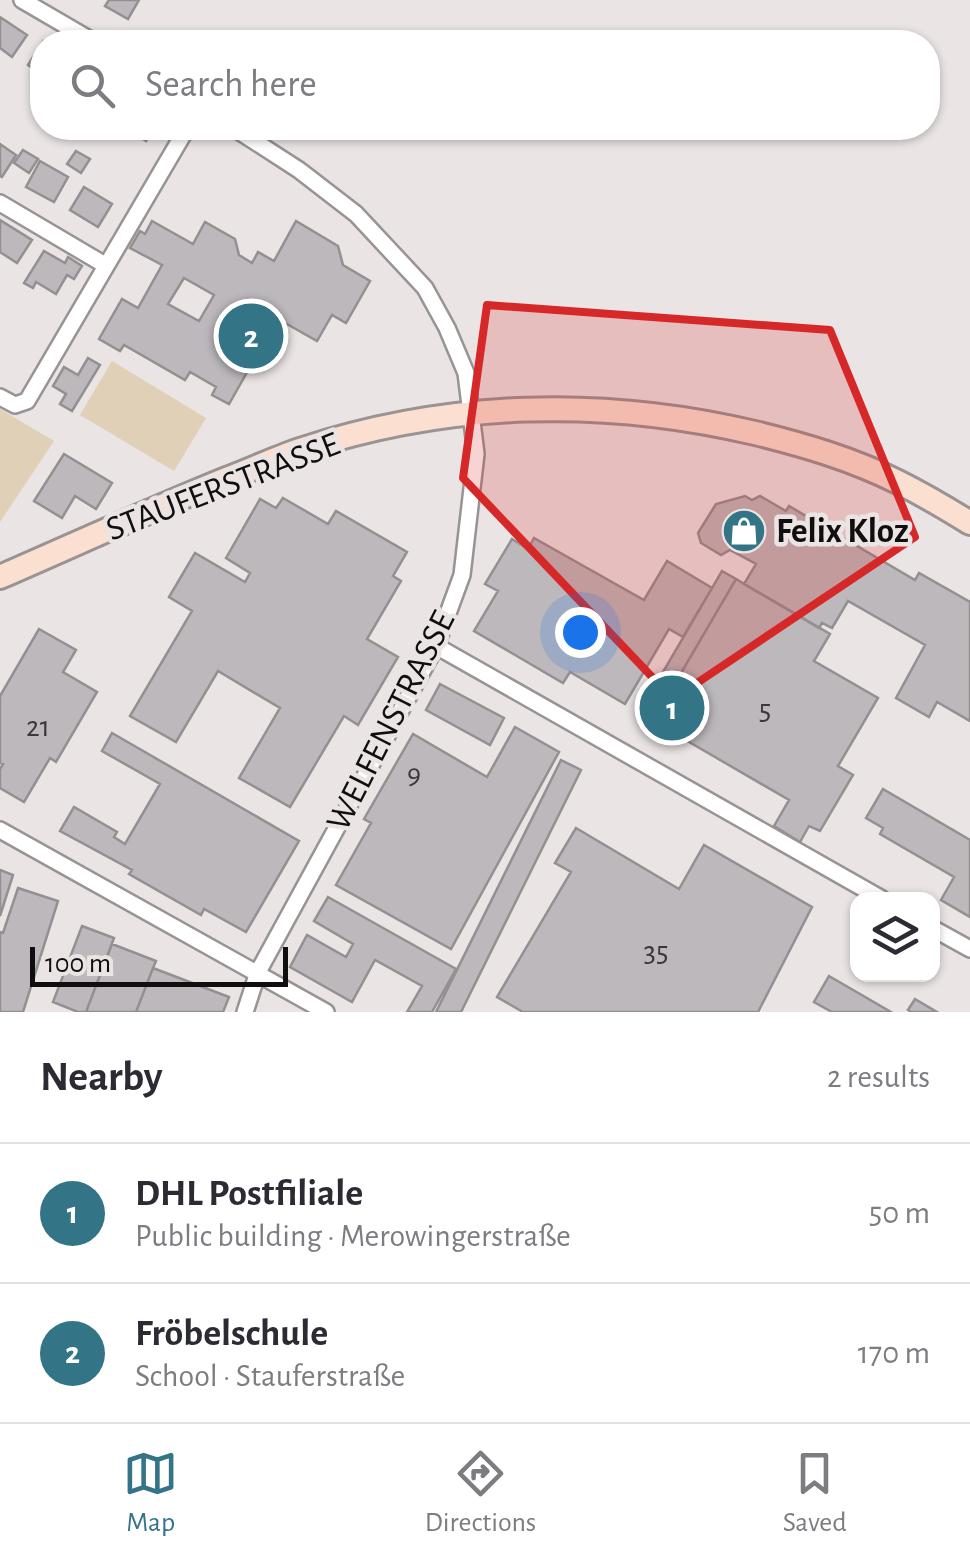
<!DOCTYPE html>
<html lang="en">
<head>
<meta charset="utf-8">
<style>
  body { margin:0; font-family:"Alegreya Sans",sans-serif; background:#f2f2f3; color:#2b2b33 }
  .controls { position:absolute; right:30px; bottom:30px; display:grid; overflow:hidden; border-radius:20px; box-shadow:0 2px 8px #0004 }
  .controls button { width:90px; height:90px; display:grid; place-items:center; padding:0; border:0; border-bottom:2px solid #e1e1e2; background:#fff; color:#2b2b33; font:50px sans-serif }
  .scale { position:absolute; left:30px; bottom:25px; width:258px; box-sizing:border-box; padding-left:10px; border:5px solid #100e0e; border-top:0; font-size:28px; line-height:35px; white-space:nowrap; color:#100e0e; -webkit-text-stroke:8px #eae4e4; paint-order:stroke }
  .you { position:absolute; left:580px; top:632px; width:35px; height:35px; margin:-25px; border:8px solid #fff; border-radius:50%; background:#1a73e8; box-shadow:0 0 0 15px #1a73e833 }
  .badge { display:grid; place-items:center; width:65px; height:65px; border-radius:50%; background:#337487; color:#fff; font-size:32px; font-weight:700 }
  .pin { position:absolute; translate:-50% -50%; border:5px solid #fff; box-shadow:0 2px 10px #0006 }
  .list { margin:0; padding:0; list-style:none }
  h2 { display:flex; justify-content:space-between; align-items:center; height:130px; margin:0; padding:0 40px; font-size:42px }
  h2 small { font-size:32px; font-weight:400; color:#7c7c81 }
  .list li { display:grid; grid-template-columns:65px 1fr auto; gap:30px; align-items:center; box-sizing:border-box; height:140px; padding:0 40px; border-top:2px solid #e1e1e2 }
  .list b { display:block; font-size:38px; white-space:nowrap }
  .list p { margin:0; font-size:32px; white-space:nowrap; color:#7c7c81 }
  .list em { font-size:32px; font-style:normal; color:#7c7c81 }
  .icon { flex:none; width:55px; height:55px; fill:none; stroke:currentColor; stroke-width:2; stroke-linecap:round; stroke-linejoin:round }
  .map { position:relative; flex:none; width:970px; height:1012px; overflow:hidden }
  .search { position:absolute; background:#fff; box-shadow:0 2px 8px #0004; left:30px; right:30px; top:30px; height:110px; display:flex; align-items:center; gap:25px; box-sizing:border-box; padding:0 35px; border-radius:40px; color:#7c7c81; font-size:38px }
  .sheet { height:410px; background:#fff }
  nav { display:flex; justify-content:space-around; align-items:center; box-sizing:border-box; height:140px; border-top:2px solid #e1e1e2; background:#fff; font-size:28px; color:#7c7c81 }
  nav a { display:grid; justify-items:center; gap:5px }
  nav .on { color:#337487 }
  .map>svg:first-child { display:block }
  .green { fill:#dfd0b7 }
  .building { fill:#bdb8bb; stroke:#949092; stroke-width:2.5; fill-rule:evenodd }
  .lines { fill:none; stroke-linecap:round; stroke-linejoin:round }
  .street-casing { stroke:#999393; stroke-width:20 }
  .secondary-casing { stroke:#999393; stroke-width:28 }
  .street { stroke:#fff; stroke-width:15 }
  .secondary { stroke:#fbdfd0; stroke-width:22 }
  .marked { fill:#d62828; fill-opacity:0.2; stroke:#d62828; stroke-width:8; stroke-linejoin:round }
  .labels { text-anchor:middle; dominant-baseline:central; stroke-width:9; stroke-linejoin:round; paint-order:stroke }
  .number-label { font-size:30px; fill:#3b3839 }
  .street-label { font-size:35px; fill:#100e0e; stroke:#eae4e4 }
  .poi-label { font-size:35px; font-weight:bold; fill:#100e0e; stroke:#eae4e4; text-anchor:start }
</style>
</head>
<body>
<div class="map">
<svg width="970" height="1012" viewBox="0 0 970 1012">
  <rect width="100%" height="100%" fill="#eae4e4"/>
  <path class="green" d="M112 361 206 418 174 471 80 415Z
    M0 409 54 441 0 522Z"/>
  <path class="building" d="M109 0H139L128 19 105 6Z
    M0 17 27 35 12 57 0 48Z
    M42 43V75L28 65Z
    M131 128H155L146 141 129 130Z
    M0 144 16 155 2 177 0 176Z
    M23 150 38 159 29 173 14 163Z
    M76 151 90 159 81 173 67 164Z
    M40 161 68 177 54 202 26 187Z
    M84 187 112 204 98 227 70 210Z
    M0 220 32 240 17 263 0 252Z
    M152 221 193 244 205 222 235 239 239 255 252 263 258 252 274 261 296 221 338 246 343 265 370 281 346 323 332 315 317 341 262 310 235 358 250 367 229 404 212 395 216 387 190 372 185 380 124 345 120 351 99 339 122 299 138 308 162 265 130 248 140 231 145 234ZM184 278 214 295 199 321 168 304Z
    M44 251 65 263 68 257 82 266 74 279 67 275 56 294 36 282 33 288 24 283Z
    M88 358 100 365 72 411 60 404 66 394 53 386 64 367 78 375Z
    M64 454 112 483 96 509 75 496 62 518 34 501Z
    M745 496 752 500 760 496 786 511 789 506 915 580 919 573 970 602V721L937 702 929 717 896 698 925 645 848 601 832 628 822 623 819 628 744 584 756 564 730 550 721 555 701 543 698 533 716 504Z
    M283 498 328 524 336 511 407 552 393 576 401 581 367 639 398 657 358 725 344 716 290 807 239 778 280 708 218 671 176 742 130 716 192 611 169 597 195 553 245 582 250 573 226 558 260 499 276 508Z
    M534 538 644 600 667 561 712 588 683 637 669 629 625 704 570 672 563 683 474 631 498 591 485 584 512 539 528 549Z
    M722 571 736 579 653 721 639 713Z
    M736 579 830 634 814 661 878 698 838 766 853 775 820 831 809 826 800 842 774 826 789 800 653 721Z
    M39 629 76 650 63 672 97 692 56 762 50 758 24 802 0 788V769L3 764 0 763V696Z
    M440 684 504 718 490 745 426 710Z
    M515 727 559 752 451 949 336 885 371 823 364 819 413 734 487 777Z
    M112 733 299 841 246 932 204 909 201 915 129 874 132 870 60 831 74 807 117 832 114 837 125 844 160 784 102 751Z
    M561 760 581 770 461 1012H436Z
    M883 789 970 840V917L941 900 954 877 880 834 883 828 866 818Z
    M576 828 679 889 704 845 812 907 758 1012H523L497 997 571 872 555 863Z
    M0 870 13 875 0 916Z
    M18 888 58 901 23 1012H0V932L3 933Z
    M328 897 456 969 432 1012H407L422 986 375 960 352 1002 290 967 307 935 346 957 353 944 314 921Z
    M82 926 114 938 86 1012H78L53 1002Z
    M112 944 156 961 153 968 136 1012H86Z
    M153 968 229 997 223 1012H136Z
    M829 976 891 1012H832L814 1002Z
    M915 999 937 1012H911L908 1010Z"/>
  <g class="lines">
    <g class="street-casing">
      <path id="street" d="M22 0 94 42
        M234 128 299 170 356 214 425 288 447 328 466 373 476 454 462 575 436 646 258 972 245 1012
        M0 203 105 265
        M0 397 15 405 27 401 187 128
        M436 646 882 899
        M0 830 326 1012
        M932 928 970 949"/>
    </g>
    <g class="secondary-casing">
      <path id="secondary" d="M0 577C76 544 152 509 229 478 253 469 276 458 300 450 448 401 603 397 755 433 804 445 852 459 898 482 922 494 946 508 970 523"/>
    </g>
    <use href="#street" class="street"/>
    <use href="#secondary" class="secondary"/>
  </g>
  <path class="marked" d="M487 305 830 330 915 537 673 699 463 478Z"/>
  <defs>
    <g id="shop-disc" transform="scale(2.25)"><circle r="9.5" fill="#337487" stroke="#eae4e4"/><path d="M-5-2.5h2.3a2.7 3.5 0 0 1 5.4 0H5L5.5 6h-11ZM-1.5-2.5h3a1.5 2.3 0 0 0-3 0Z" fill="#fff"/></g>
  </defs>
  <g fill-rule="evenodd">
    <use href="#shop-disc" x="744" y="531"/>
  </g>
  <g class="labels">
    <g class="number-label">
      <text x="765" y="710">5</text>
      <text x="38" y="727">21</text>
      <text x="414" y="775">9</text>
      <text x="656" y="952">35</text>
    </g>
    <g class="street-label">
      <text transform="translate(223 487) rotate(-21)">STAUFERSTRASSE</text>
      <text transform="translate(391 721) rotate(-63)">WELFENSTRASSE</text>
    </g>
    <g class="poi-label">
      <text x="776" y="531">Felix Kloz</text>
    </g>
  </g>
</svg>
<div class="controls">
<button><svg class="icon" aria-label="layers" viewBox="0 0 24 24"><path d="M12 4l9 5-9 5-9-5zM3 14l9 5 9-5"/></svg></button>
</div>
<div class="scale">100 m</div>
<div class="you"></div>
<div class="pin badge" style="left:672px;top:708px">1</div>
<div class="pin badge" style="left:251px;top:336px">2</div>
<div class="search"><svg class="icon" aria-label="search" viewBox="0 0 24 24"><circle cx="10" cy="10" r="6"/><path d="M15 15l6 6"/></svg>Search here</div>
</div>
<section class="sheet">
<h2>Nearby<small>2 results</small></h2>
<ul class="list">
<li><span class="badge">1</span><div><b>DHL Postfiliale</b><p>Public building · Merowingerstraße</p></div><em>50 m</em></li>
<li><span class="badge">2</span><div><b>Fröbelschule</b><p>School · Stauferstraße</p></div><em>170 m</em></li>
</ul>
</section>
<nav>
<a class="on"><svg class="icon" aria-label="map" viewBox="0 0 24 24"><path d="M3 6l6-2 6 2 6-2v14l-6 2-6-2-6 2zM9 4v14M15 6v14"/></svg>Map</a>
<a><svg class="icon" aria-label="directions" viewBox="0 0 24 24"><path d="M12 3l9 9-9 9-9-9zM9 14v-3h6M13 9l2 2-2 2"/></svg>Directions</a>
<a><svg class="icon" aria-label="saved" viewBox="0 0 24 24"><path d="M7 4h10v16l-5-4-5 4z"/></svg>Saved</a>
</nav>
</body>
</html>
